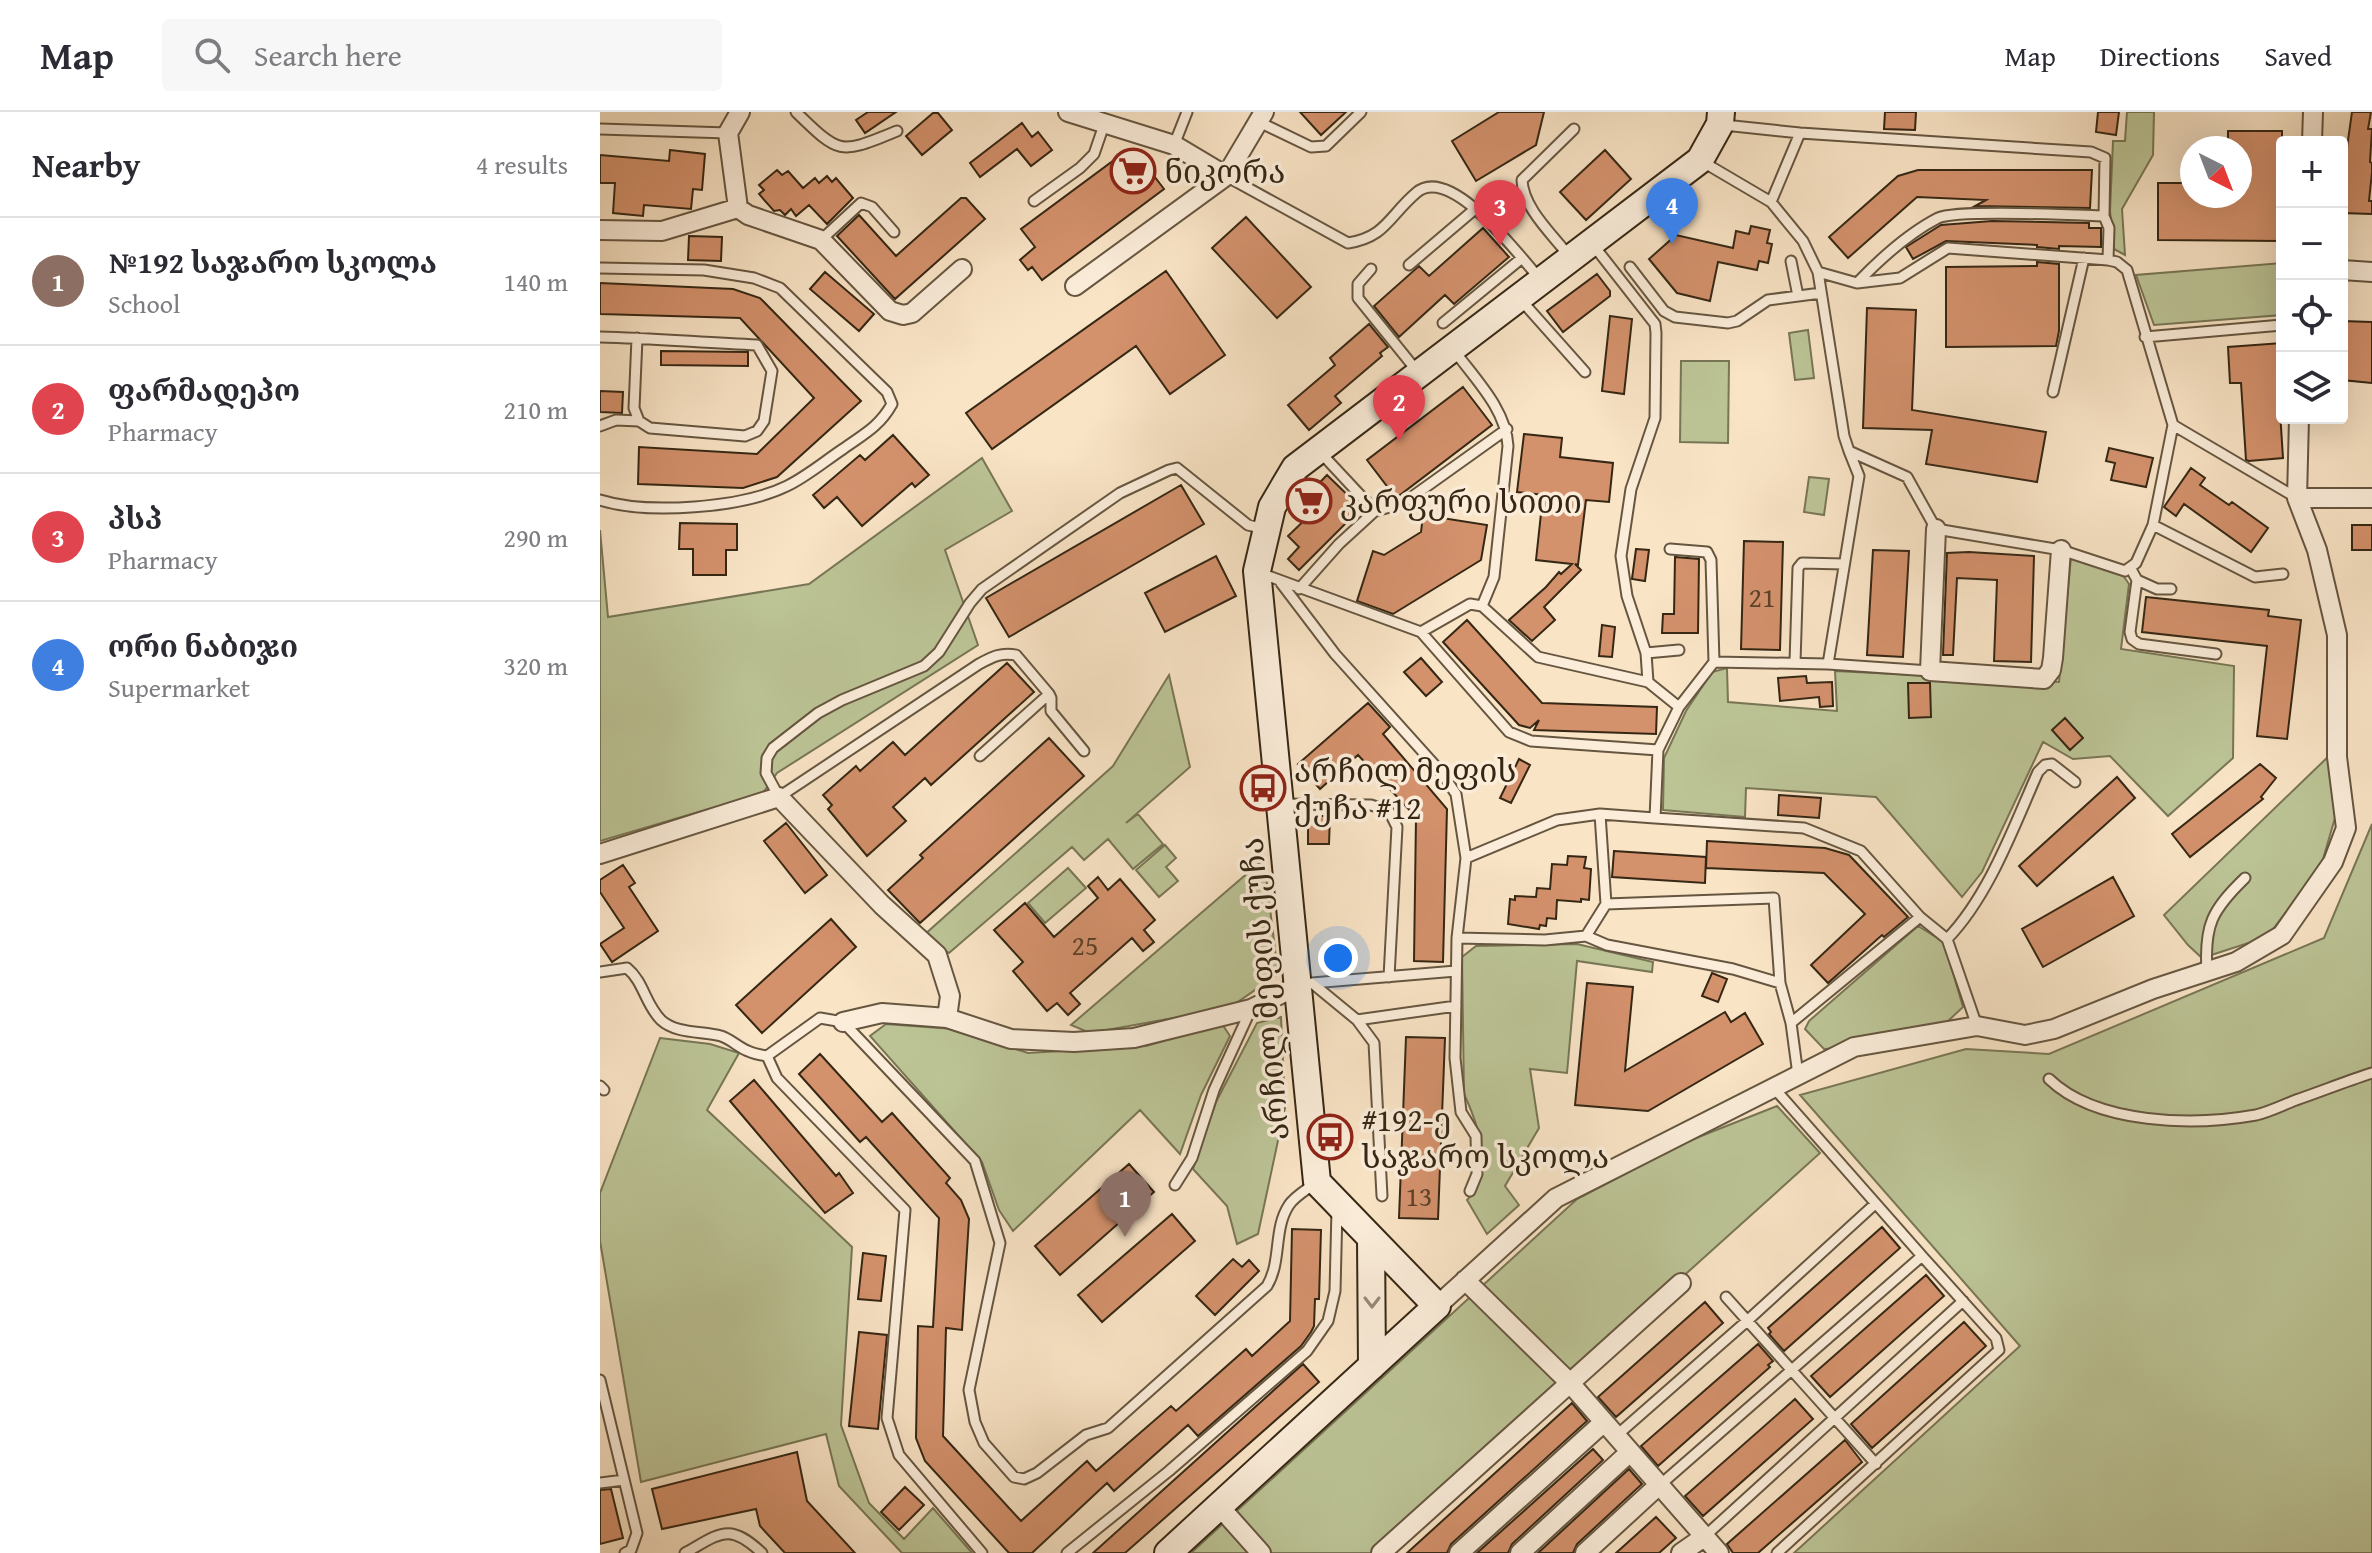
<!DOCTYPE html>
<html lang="en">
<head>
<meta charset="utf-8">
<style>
  body { margin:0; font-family:"Gentium Book Plus","Noto Serif Georgian",serif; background:#f7f7f7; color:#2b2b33 }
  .controls { position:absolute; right:24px; top:24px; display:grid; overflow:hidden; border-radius:8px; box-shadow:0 8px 32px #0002 }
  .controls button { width:72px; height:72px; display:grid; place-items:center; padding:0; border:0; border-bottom:2px solid #e1e1e2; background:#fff; color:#2b2b33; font:40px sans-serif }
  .compass { position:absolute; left:1580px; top:24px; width:72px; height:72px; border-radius:50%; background:#fff; box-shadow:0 8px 32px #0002; rotate:138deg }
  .you { position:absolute; left:738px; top:846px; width:28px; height:28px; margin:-20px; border:6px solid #fff; border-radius:50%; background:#1a73e8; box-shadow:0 0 0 12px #1a73e833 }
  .badge { display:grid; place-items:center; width:52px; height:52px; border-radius:50%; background:#2563eb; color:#fff; font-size:26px; font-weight:700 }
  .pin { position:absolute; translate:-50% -66px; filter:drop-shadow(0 2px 4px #0008) }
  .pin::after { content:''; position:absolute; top:42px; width:28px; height:24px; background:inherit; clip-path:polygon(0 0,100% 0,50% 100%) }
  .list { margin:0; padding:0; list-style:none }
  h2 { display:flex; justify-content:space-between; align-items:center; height:104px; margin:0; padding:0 32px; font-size:34px }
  h2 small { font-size:26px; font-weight:400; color:#7c7c81 }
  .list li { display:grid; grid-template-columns:52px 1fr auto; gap:24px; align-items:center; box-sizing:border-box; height:128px; padding:0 32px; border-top:2px solid #e1e1e2 }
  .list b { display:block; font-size:30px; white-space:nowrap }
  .list p { margin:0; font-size:26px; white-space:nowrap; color:#7c7c81 }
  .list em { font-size:26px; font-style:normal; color:#7c7c81 }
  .icon { flex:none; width:44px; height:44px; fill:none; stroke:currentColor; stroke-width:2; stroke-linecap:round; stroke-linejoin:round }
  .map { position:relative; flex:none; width:1772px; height:1441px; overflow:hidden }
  header { display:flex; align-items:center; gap:48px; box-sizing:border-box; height:112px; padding:0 40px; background:#fff; border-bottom:2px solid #e1e1e2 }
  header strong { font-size:38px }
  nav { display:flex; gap:44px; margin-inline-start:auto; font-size:28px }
  .search { width:560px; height:72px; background:#f7f7f7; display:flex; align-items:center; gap:20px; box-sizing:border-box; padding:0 28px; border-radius:8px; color:#7c7c81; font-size:30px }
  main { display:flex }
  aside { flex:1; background:#fff }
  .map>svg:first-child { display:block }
  .green { fill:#bcc496; stroke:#787655; stroke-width:2 }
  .building { fill:#d3916c; stroke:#352714; stroke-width:2 }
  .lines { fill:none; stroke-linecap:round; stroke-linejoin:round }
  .lane-casing { stroke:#665640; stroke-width:13 }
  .street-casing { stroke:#665640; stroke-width:22 }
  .secondary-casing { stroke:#352714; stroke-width:30 }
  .lane { stroke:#fbedda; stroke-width:9 }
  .street { stroke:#fbedda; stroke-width:18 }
  .secondary { stroke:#fbedda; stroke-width:26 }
  .oneway { stroke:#988a77 }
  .labels { text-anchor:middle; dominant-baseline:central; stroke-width:7; stroke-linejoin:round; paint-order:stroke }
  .number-label { font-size:28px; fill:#5c422a }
  .poi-label { font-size:32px; fill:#352714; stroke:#fbedda; text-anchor:start }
  .street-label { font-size:32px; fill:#352714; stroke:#fbedda }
</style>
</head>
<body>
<header>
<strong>Map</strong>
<div class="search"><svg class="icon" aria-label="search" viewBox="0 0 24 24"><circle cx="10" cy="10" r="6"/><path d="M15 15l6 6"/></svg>Search here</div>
<nav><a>Map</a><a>Directions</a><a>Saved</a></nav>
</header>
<main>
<aside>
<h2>Nearby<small>4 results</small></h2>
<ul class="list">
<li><span class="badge" style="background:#8d6e63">1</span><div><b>№192 საჯარო სკოლა</b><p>School</p></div><em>140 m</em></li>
<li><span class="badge" style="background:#e0444e">2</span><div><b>ფარმადეპო</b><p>Pharmacy</p></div><em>210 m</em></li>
<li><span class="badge" style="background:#e0444e">3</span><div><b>პსპ</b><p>Pharmacy</p></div><em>290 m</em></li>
<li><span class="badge" style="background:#3f7fe0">4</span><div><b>ორი ნაბიჯი</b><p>Supermarket</p></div><em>320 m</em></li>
</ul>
</aside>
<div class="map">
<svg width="1772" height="1441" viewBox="0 0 1772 1441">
  <rect width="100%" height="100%" fill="#f9e4c6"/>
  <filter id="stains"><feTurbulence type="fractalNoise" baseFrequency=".0025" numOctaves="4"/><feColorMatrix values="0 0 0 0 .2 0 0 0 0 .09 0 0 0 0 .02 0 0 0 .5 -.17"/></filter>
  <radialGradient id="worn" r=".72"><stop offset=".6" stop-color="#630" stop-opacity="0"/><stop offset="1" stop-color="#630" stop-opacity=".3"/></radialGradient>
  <path class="green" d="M1527 0H1554L1553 43 1522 97 1525 143 1514 137 1510 99 1513 29H1525Z
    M1682 151V203L1554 213 1536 163Z
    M1208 218 1214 266 1195 268 1189 221Z
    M1081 249H1129L1128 331 1080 330Z
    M382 346 412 399 345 438 378 533 177 661 163 681 0 729V418L8 505 209 472Z
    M1209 365 1229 367 1224 403 1204 400Z
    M1471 445 1520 459 1529 472 1521 537 1634 554 1633 646 1568 704 1510 644 1473 647 1443 630 1382 760 1362 785 1276 685 1146 676 1145 705 1063 698 1064 646 1086 599 1112 560 1127 556 1128 590 1237 599 1235 559 1459 570Z
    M569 563 590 655 526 711 538 702 563 732 533 757 508 727 484 748 472 735 349 841 323 824 513 654Z
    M1732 641 1737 699 1721 754 1667 825 1602 846 1588 833 1564 803Z
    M1772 712V1441H1194L1420 1234 1200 983 1366 937 1449 942 1724 826Z
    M565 733 576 746 566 755 578 769 559 785 536 758Z
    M664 747 678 862 629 896 490 921 471 913Z
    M468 756 486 776 445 811 428 791Z
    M1318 814 1344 830 1363 895 1347 910 1242 936 1224 937 1205 917 1209 909Z
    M977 832 1053 850 1052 860 977 849 967 961 930 957 939 1016 905 1074 919 1093 887 1122 867 1088C895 1061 879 1014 864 982L862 845 876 834Z
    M681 905 685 996 658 1122 637 1132 627 1094 593 1057 616 990 657 911Z
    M286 912 354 917 428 941 546 934 622 912 630 924 601 983 580 1042 540 998 413 1119 399 1098 382 1050 270 924Z
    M60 926 110 932 139 941 107 998 252 1135 241 1313 269 1391 304 1427 333 1396 372 1441H302L239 1374 226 1322 41 1370 0 1129V1081Z
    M1177 994 1220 1041 776 1441H591L977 1087 1086 1030Z"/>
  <path class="building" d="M268 0H296L265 21 256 8Z
    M700 0H746L721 23Z
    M899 0H944L936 33 876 69 852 29Z
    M1285 0H1316L1315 18 1284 17Z
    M1498 0H1519L1516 23 1496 20Z
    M1752 0H1771L1768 17H1772L1770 50 1772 51V60L1769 89H1772V102L1742 101V71Z
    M333 1H338L352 18 322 43 306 24Z
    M422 11 432 25 438 20 452 38 431 54 417 37 380 65 370 51Z
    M1628 19H1682V129L1558 128V71H1592V84H1640V36H1628Z
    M70 38 105 42 102 78 93 77 91 97 44 93 43 104 13 101 15 71H0V43L69 49Z
    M1005 38 1031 67 986 108 960 80Z
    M525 40 537 56 541 53 545 58 548 56 564 77 442 168 432 155 428 158 420 148 435 135 421 117Z
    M177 58 182 63 188 59 203 76 215 66 219 71 227 64 232 70 236 66 253 86 227 112 209 93 196 104 191 97 185 103 180 98 174 99 159 82 164 78 159 73Z
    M1318 58H1492L1490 96 1375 94 1386 88 1317 85 1248 146 1229 125 1298 64Z
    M361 86H366L385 107 295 187 237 124 259 103 296 144Z
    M646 105 711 175 677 206 612 136Z
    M1392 109 1489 111V116H1501V135L1459 134V137L1437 135V133L1346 129 1313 147 1306 135 1341 113Z
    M1151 114 1170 118 1167 131 1172 132 1168 151 1159 149 1157 158 1118 150 1110 189 1077 181 1049 147 1076 123 1133 136 1136 119 1149 122Z
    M883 116 909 145 854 192 845 183 799 225 774 194 819 154 829 164Z
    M89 124 122 125 121 149 88 148Z
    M1437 150 1459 152V219L1456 234 1346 235V155L1437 154Z
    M566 159 625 243 570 282 536 234 392 337 366 301Z
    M225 160 274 202 259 219 210 177Z
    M997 162 1010 179V184L963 220 947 199Z
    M0 171 133 177 160 186 261 289 177 365 143 376 38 372 39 335 157 342 214 286 140 206 0 202Z
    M1267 196 1316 198 1312 298 1446 320 1437 370 1326 352 1332 318 1263 316Z
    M1010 204 1032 207 1024 282 1002 279Z
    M1742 209 1772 210V271L1742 268Z
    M769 212 788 235 780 241 782 244 735 284 741 291 709 318 688 293 735 253 730 246Z
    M1682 231V268H1678L1683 346 1649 349 1646 348 1641 271H1630L1628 235Z
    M61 239 148 240V254L61 253Z
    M863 275 892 313 796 386 767 348Z
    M0 279 23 280 22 301 0 300Z
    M924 322 962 326 960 345 1013 351 1009 390 986 388 978 453 975 452 981 458 944 495 955 508 932 529 909 508 946 475 959 460 961 462 972 452 936 448 943 383 917 380Z
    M293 323 329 363 315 375 312 371 262 414 237 385 224 396 213 383 260 343 265 348Z
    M1509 336 1553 346 1546 375 1511 368 1515 351 1506 349Z
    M1591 356 1605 366 1600 373 1629 393 1632 390 1668 416 1651 440 1584 392 1576 404 1564 395Z
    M727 363 761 396 699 458 688 447 699 435 688 424 713 400 702 389Z
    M581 373 604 412 409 525 386 486Z
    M823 403 887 413 881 448 793 502 757 489 773 439 784 443 821 420Z
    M80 411 137 412V438H126V463H93V437H79Z
    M1752 413H1772V438H1752Z
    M1144 429 1183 430 1180 538 1141 537Z
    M1036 437 1049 438 1045 469 1032 467Z
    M1273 438 1309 439 1303 545 1267 543Z
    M1369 440 1434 444 1431 550 1394 549 1397 468 1357 466 1353 543H1343L1347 441Z
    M616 444 636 484 565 520 545 481Z
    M1075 445 1099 447 1098 521H1062L1063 502H1074Z
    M1546 485 1669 498 1668 504 1701 508 1687 627 1657 624 1667 534 1542 520Z
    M867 508 942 591 1057 595 1056 622 934 618 939 608 930 616 919 613 843 530Z
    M1002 513 1015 515 1012 545 999 544Z
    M821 546 842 570 826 584 804 560Z
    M407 551 434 580 331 673 325 666 293 695 306 709 267 744 228 697 232 693 223 683 256 654 260 659 293 630 305 643Z
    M1206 564 1207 571 1232 570 1233 594 1220 595 1219 585 1180 589 1178 566Z
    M1308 571H1330L1331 605 1309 606Z
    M768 591 790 615 783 622 847 697 843 850 814 849 816 705 758 643 720 677 698 652Z
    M1465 606 1483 626 1470 638 1452 618Z
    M449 626 484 664 320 811 288 778 323 746 320 743Z
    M919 647 930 653 911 691 900 686Z
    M1660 652 1676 666 1661 685 1663 687 1590 745 1572 722Z
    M1517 665 1535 686 1437 774 1419 754Z
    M1179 683 1221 686 1219 706 1178 703Z
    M708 704H730L729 732H708Z
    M186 711 227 763 205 781 164 729Z
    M1107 729 1225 736 1249 743 1308 805 1284 825 1282 823 1228 871 1211 853 1265 802 1224 761 1106 756Z
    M1014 739 1106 745 1105 771 1012 765Z
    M968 744 986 745 984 756 991 757 989 788 981 787V790L957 788 956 807 947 806 946 814 940 813 939 817 908 812 910 787 915 788V784L936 785 937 776 950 777 952 752 967 753Z
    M23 753 35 771 29 775 58 819 12 850 0 832 24 816 0 780V768Z
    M498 765 508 778 520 767 555 808 544 818 554 830 543 839 532 826 470 881 480 892 468 903 457 891 447 899 413 859 423 850 394 818 425 791 454 825 498 786 488 774Z
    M1513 765 1534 804 1443 855 1422 817Z
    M231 807 256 835 162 921 136 893Z
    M1112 861 1127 867 1118 890 1102 884Z
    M987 871 1033 875 1025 959 1125 900 1131 910 1145 901 1163 932 1048 999 975 993Z
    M806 925 845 926 838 1107 799 1106Z
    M220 942 282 1010 292 1001 350 1066 346 1071 361 1088 369 1107 362 1218 346 1216 343 1324 421 1409 487 1349 496 1359 571 1294 576 1299 646 1237 652 1244 690 1209 692 1117 721 1118 719 1187H715L714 1214 711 1220 701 1234 598 1324 588 1313 514 1379 507 1371 432 1441H409L325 1349 316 1326 318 1214 333 1215 339 1106 266 1025 260 1030 199 962Z
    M154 968 236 1064 239 1061 253 1081 225 1101 130 989Z
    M529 1052 554 1080 460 1163 435 1134Z
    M572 1102 595 1129 502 1210 478 1183Z
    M1282 1115 1300 1136 1184 1239 1169 1222 1171 1220 1168 1216Z
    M263 1141 286 1144 281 1189 258 1187Z
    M633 1147 642 1155 649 1148 659 1159 615 1203 596 1184Z
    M1326 1163 1344 1184 1230 1285 1211 1264Z
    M1105 1190 1123 1211 1016 1305 998 1285Z
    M1364 1210 1386 1234 1272 1336 1251 1312Z
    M259 1220 287 1223 278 1317 249 1314Z
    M1158 1232 1173 1249 1168 1253 1170 1255 1058 1354 1041 1334Z
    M703 1252 719 1270 525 1441H493Z
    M1195 1287 1213 1307 1103 1404 1085 1384Z
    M972 1291 987 1309 851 1432 847 1441H807Z
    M1245 1328 1262 1350 1158 1441H1133L1127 1432Z
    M993 1337 1003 1348 912 1432 908 1441H877Z
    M197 1340 207 1389 255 1441H185L160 1414 156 1397 62 1417 52 1377Z
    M1029 1357 1042 1372 977 1432 973 1441H938Z
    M305 1375 324 1393 299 1418 281 1400Z
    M11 1377 23 1426 0 1432V1378Z
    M1056 1405 1076 1426 1059 1441H1016Z"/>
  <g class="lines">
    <g class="lane-casing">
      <path id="lane" d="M196 0C241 44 240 42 297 19
        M659 10 711 35 726 34 761 0
        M1124 13 1200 21 1491 40 1505 46 1504 104C1476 103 1358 97 1338 106 1307 122 1281 146 1257 171
        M0 17 128 21
        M574 33 587 0
        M1103 50 1171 90 1203 129 1218 160 1257 171 1300 166 1348 136 1508 148 1517 150 1527 158 1573 313 1553 413 1536 451 1525 459 1461 438 1336 417 1307 365 1249 339 1244 324 1218 160
        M626 64 748 131C786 125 789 104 816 81 850 51 918 142 939 166
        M434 89 480 56 494 42 505 10
        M1171 90 1200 21
        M1504 104 1509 116 1508 148
        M221 128 261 91 272 95 294 120
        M994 134 1055 212 1056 221 1055 306 1031 377 1021 444 1027 484 1046 541 1048 570
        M969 144C953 123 923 96 922 68L974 17
        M1191 149 1198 184
        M809 153 875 97
        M1030 155 1064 199 1075 205 1128 211 1137 209 1168 188 1221 181
        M0 156 104 158 154 166 180 176 287 280 292 292C279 315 264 322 243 337 225 349 206 365 187 374 142 396 48 403 0 388
        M771 157 758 172V186L817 259
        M921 188 985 260
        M843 211 922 146
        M0 225C52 226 105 231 157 233L172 259 164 309 157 319 145 324 50 316 39 309 34 296 37 226
        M1545 225 1682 213
        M853 237C875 267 906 297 908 334L894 465 882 494
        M1453 280 1484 146
        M1573 313 1697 386
        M0 314 16 308 39 309
        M720 340 775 399
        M1553 413 1655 465 1683 462
        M1070 437 1107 440 1111 448 1114 550
        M1531 457 1537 468 1530 520 1532 527 1539 532 1616 542
        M660 461 821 520 909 620 931 629 1058 638 1055 706 1000 702 957 708 866 746
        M1537 468 1557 477H1571
        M681 471 735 542 841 660 856 682 866 746 857 826 855 946 861 1000 876 1024 877 1062 870 1079
        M699 477 739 432 775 399 802 392 907 317
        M821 520 870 492 882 494 938 545 1048 570 1079 595
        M1046 541 1079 538
        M1195 550 1198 456 1202 451 1244 452
        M1228 552 1330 559
        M1058 638 1079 595 1114 550 1228 552 1259 364 1249 339
        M484 639 451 599V586L449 582 416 543C401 540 392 545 379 552L179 685 166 661 167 646 173 636 218 601 242 588 324 554 339 540 370 491 382 477 520 381 569 358 577 356 648 413 665 417
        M380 644 449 582
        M681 692 771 693 789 699 797 715 789 865
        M1000 702 1006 792
        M1055 706 1204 716 1261 739 1320 805 1347 827 1377 914
        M986 824 1007 833 1133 857 1180 871
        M857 826 945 828 986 824 1006 792 1174 786 1180 871 1191 911 1198 963
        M1347 827C1389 784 1414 714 1438 660L1445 653 1452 652 1475 670
        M1607 859C1604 813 1612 798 1645 766
        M0 860 27 856C44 870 45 892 61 908 76 922 102 919 121 924 131 927 139 936 148 939 154 942 161 943 167 944L177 966 305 1098 287 1306 299 1343 382 1441
        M712 871 757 908 774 931 782 1084
        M712 871 856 859
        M757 908 856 894
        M1191 911 1320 805
        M167 944 220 906 243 910 375 1049 400 1131 369 1278 375 1310 384 1331 414 1365 424 1367 437 1361 486 1323 508 1316 667 1174C682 1149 673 1117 689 1093 694 1085 706 1078 714 1072
        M1449 967C1497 1013 1594 1014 1656 1003 1669 1000 1683 993 1696 988 1722 979 1747 969 1772 961
        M0 974 4 978
        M575 1073 592 1046 614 978 651 897
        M1126 1185 1276 1352
        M0 1268 37 1421 31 1438 25 1441
        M1016 1324 1147 1209 1275 1092
        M0 1371 24 1368
        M1060 1373 1322 1144 1174 976
        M1104 1425 1363 1189
        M85 1441C121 1421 129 1410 162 1441
        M467 1441 569 1359 707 1239 728 1209 735 1179 737 1097
        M1177 1441 1399 1238 1396 1226 1322 1144"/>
    </g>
    <g class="street-casing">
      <path id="street" d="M140 0 128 21 138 96 148 103 221 128 290 199 303 203 312 201 362 157
        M468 0 574 33 626 64
        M1712 30 1713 0
        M0 118 62 119 138 96
        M1742 158 1772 160
        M475 174 626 64 664 0
        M1697 386H1772
        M1336 417 1330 559 1444 567 1451 558 1453 546 1461 438
        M0 742 179 685 282 793 337 843 350 884 347 906
        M243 910 282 901 347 906 411 927 474 930 534 926 651 897 697 874
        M865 1168 970 1271 1119 1441
        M837 1194 956 1086 1254 935 1377 914 1425 923 1454 917 1553 877 1636 850 1682 823 1733 750 1746 716 1737 645V523L1717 438 1697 386 1699 306
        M620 1395 661 1441
        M781 1441 1081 1171
        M859 1441 1004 1310
        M920 1441 1030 1340
        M985 1441 1059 1373
        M1081 1441 1104 1425"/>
    </g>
    <g class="secondary-casing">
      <path id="secondary" d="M771 1127 772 1254
        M568 1441 837 1194 717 1070 657 459 672 395 695 356 1100 48 1120 12 1121 0"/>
    </g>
    <use href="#lane" class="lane"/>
    <use href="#street" class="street"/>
    <use href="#secondary" class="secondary"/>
  </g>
  <defs><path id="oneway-chevron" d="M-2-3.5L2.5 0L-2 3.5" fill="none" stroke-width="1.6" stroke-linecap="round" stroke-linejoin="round" transform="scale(2)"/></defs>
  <use class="oneway" href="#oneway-chevron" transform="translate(772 1190) rotate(90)"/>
  <defs>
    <g id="supermarket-ring" transform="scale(2.3)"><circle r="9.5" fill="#fbedda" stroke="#8f2418" stroke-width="1.5"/><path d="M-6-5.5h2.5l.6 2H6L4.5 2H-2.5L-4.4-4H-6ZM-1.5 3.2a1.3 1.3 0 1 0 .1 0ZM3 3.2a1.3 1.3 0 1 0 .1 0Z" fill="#8f2418"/></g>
    <g id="bus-ring" transform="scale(2.3)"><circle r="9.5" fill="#fbedda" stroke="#8f2418" stroke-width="1.5"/><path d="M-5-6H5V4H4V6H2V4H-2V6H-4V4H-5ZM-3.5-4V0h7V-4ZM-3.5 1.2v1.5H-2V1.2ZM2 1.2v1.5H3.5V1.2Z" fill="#8f2418"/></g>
  </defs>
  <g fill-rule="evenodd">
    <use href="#supermarket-ring" x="533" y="59"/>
    <use href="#supermarket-ring" x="709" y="389"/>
    <use href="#bus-ring" x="663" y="676"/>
    <use href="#bus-ring" x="730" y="1025"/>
  </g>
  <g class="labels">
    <g class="number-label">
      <text x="1162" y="484">21</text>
      <text x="485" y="832">25</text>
      <text x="819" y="1083">13</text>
    </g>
    <g class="poi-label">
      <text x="564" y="59">ნიკორა</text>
      <text x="740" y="389">კარფური სითი</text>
      <text x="694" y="658">არჩილ მეფის<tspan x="694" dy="37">ქუჩა #12</tspan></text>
      <text x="761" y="1007">#192-ე<tspan x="761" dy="37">საჯარო სკოლა</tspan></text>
    </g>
    <g class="street-label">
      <text transform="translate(664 877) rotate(-95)">არჩილ მეფის ქუჩა</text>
    </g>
  </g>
  <rect width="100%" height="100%" filter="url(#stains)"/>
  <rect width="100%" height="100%" fill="url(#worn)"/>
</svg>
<div class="controls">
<button>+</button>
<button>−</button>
<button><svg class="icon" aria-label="locate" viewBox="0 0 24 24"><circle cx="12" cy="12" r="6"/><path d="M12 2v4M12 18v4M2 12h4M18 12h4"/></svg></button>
<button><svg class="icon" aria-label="layers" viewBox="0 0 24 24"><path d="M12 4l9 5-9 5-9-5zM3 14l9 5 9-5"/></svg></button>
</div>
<svg class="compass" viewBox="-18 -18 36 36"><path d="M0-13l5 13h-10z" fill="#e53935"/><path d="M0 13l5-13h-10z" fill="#7c7c81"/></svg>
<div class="you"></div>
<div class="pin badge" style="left:525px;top:1125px;background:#8d6e63">1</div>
<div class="pin badge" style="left:799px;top:329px;background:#e0444e">2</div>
<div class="pin badge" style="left:900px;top:134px;background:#e0444e">3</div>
<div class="pin badge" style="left:1072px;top:132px;background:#3f7fe0">4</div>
</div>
</main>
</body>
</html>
